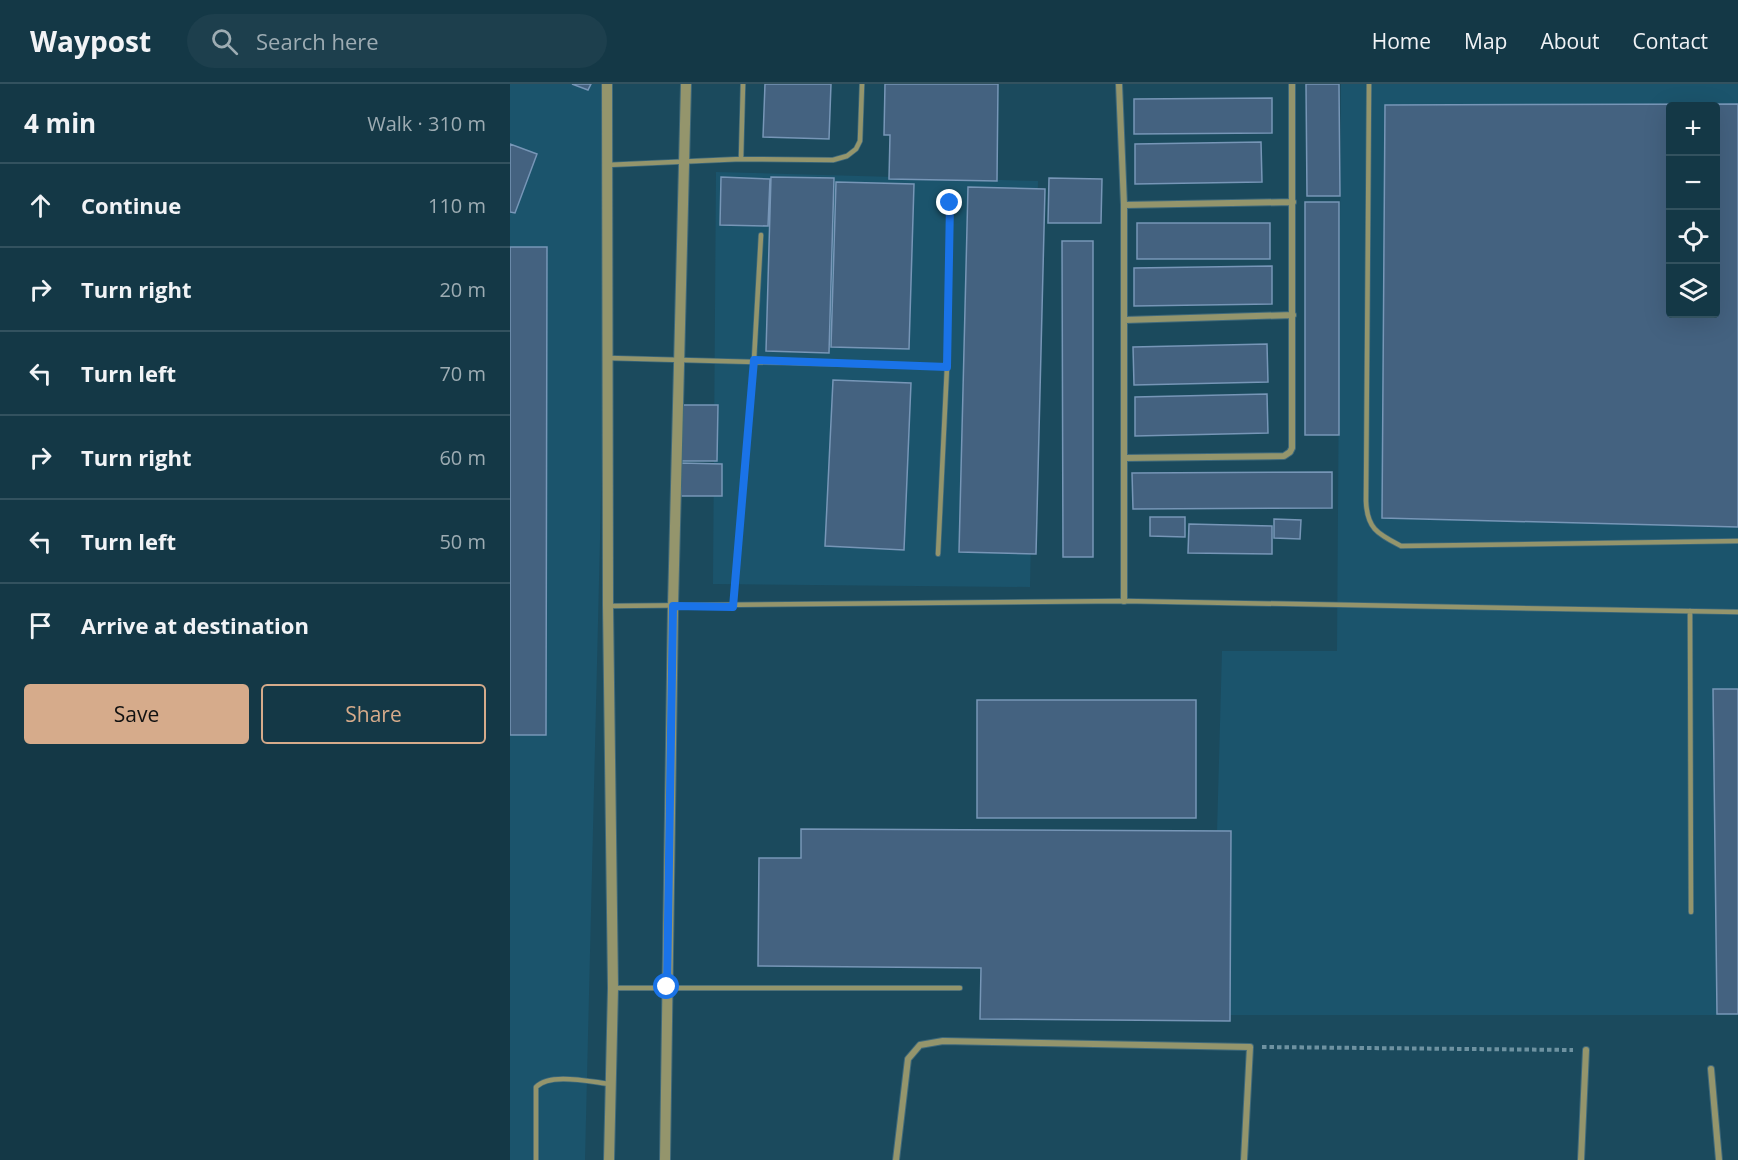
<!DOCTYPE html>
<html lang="en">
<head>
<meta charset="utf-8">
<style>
  body { margin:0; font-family:"Open Sans",sans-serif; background:#1d3f4d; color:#f1f3f6 }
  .controls { position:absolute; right:18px; top:18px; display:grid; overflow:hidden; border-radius:6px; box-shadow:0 6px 24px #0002 }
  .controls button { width:54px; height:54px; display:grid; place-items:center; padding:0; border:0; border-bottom:2px solid #33525f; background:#143846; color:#f1f3f6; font:30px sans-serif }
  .stop { position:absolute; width:18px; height:18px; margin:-14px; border:4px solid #1a73e8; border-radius:50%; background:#fff }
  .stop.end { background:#1a73e8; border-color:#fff; box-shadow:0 2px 6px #0008 }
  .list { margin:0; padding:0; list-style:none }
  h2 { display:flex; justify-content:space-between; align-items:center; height:78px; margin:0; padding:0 24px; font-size:26px }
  h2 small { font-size:20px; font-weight:400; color:#9dacb3 }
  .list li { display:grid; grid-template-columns:39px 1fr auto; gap:18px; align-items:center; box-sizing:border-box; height:84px; padding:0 24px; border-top:2px solid #33525f }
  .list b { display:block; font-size:22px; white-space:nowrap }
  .list em { font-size:20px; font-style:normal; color:#9dacb3 }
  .actions { display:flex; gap:12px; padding:18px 24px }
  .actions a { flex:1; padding:14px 0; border:2px solid #d6ab8b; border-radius:6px; text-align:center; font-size:21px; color:#d6ab8b }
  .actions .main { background:#d6ab8b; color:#111 }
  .icon { flex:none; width:33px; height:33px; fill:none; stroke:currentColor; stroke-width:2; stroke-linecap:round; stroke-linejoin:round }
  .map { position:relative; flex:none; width:1228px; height:1076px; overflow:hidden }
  header { display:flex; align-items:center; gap:36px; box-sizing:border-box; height:84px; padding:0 30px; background:#143846; border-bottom:2px solid #33525f }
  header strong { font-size:28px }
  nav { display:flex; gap:33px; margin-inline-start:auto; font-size:21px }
  .search { width:420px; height:54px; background:#1d3f4d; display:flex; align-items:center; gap:15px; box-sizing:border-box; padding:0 21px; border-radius:33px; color:#9dacb3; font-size:22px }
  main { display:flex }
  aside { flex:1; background:#143846 }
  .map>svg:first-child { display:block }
  .built { fill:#1b546c; fill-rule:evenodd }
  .building { fill:#446280; stroke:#7796b7; stroke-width:1.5; fill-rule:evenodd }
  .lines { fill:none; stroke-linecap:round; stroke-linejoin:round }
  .service-casing { stroke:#3f697b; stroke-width:6 }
  .minor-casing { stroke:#3f697b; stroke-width:8 }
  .tertiary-casing { stroke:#3f697b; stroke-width:12 }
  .path { stroke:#6e92a1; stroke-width:4; stroke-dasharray:4.5 3; stroke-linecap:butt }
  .service { stroke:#94956c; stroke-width:4.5 }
  .minor { stroke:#94956c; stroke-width:6 }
  .tertiary { stroke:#94956c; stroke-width:10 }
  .route { stroke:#1a73e8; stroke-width:8 }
</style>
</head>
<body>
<header>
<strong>Waypost</strong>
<div class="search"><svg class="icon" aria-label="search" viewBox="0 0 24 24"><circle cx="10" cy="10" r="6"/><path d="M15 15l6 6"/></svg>Search here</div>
<nav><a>Home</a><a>Map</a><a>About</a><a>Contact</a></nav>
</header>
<main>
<aside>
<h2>4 min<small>Walk · 310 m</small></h2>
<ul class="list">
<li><svg class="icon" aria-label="ahead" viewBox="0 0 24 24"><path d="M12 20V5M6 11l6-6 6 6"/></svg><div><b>Continue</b></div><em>110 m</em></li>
<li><svg class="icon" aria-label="right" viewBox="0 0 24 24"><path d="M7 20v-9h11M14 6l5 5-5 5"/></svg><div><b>Turn right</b></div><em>20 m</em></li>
<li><svg class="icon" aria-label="left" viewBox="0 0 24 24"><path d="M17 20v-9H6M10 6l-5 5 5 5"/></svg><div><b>Turn left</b></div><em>70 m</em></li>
<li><svg class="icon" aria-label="right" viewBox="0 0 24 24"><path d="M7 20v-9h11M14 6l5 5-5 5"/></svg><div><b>Turn right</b></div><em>60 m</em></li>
<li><svg class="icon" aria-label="left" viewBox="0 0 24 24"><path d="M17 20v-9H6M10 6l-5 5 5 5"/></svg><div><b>Turn left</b></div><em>50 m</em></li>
<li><svg class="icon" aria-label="arrive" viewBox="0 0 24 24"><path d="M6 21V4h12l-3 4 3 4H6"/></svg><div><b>Arrive at destination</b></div></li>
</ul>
<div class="actions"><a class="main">Save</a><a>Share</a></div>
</aside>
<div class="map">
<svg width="1228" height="1076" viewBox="0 0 1228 1076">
  <rect width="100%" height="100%" fill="#1b4a5d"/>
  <path class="built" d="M0 0H101L75 1076H0Z
    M831 0H1228V931H702L712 567H827ZM1160 22H1206V230H1160Z
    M206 88 528 97 520 503 203 500Z"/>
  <path class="building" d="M62 0H81L78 6Z
    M255 0H321L319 55 253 53Z
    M375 0H488L487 97 379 95 380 51H374Z
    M796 0H829L830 112H797Z
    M762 14V49L624 50V15Z
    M1228 20V443L872 434 875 21ZM1160 22H1206V230H1160Z
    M751 58 752 98 625 100V60Z
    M0 60 27 70 5 129 0 128Z
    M211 93 260 95 258 142 210 141Z
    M261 93 324 94 319 269 256 267Z
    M539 94 592 95 591 139H538Z
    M326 98 404 100 399 265 321 263Z
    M458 103 535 105 526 470 449 468Z
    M795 118H829V351H795Z
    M627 139H760V175H627Z
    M552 157H583V473H553Z
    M0 163H37L36 651H0Z
    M762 182V220L624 222V184Z
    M757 260 758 298 624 301 623 263Z
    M323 296 401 299 394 466 315 462Z
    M757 310 758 349 625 352V313Z
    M171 321H208L207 377H170Z
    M171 379 212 380V412H171Z
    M822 388V424L623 425 622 389Z
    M640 433H675V453L640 452Z
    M764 435 791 436 790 455 764 454Z
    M679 440 762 442V470L678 469Z
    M1203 605H1228V930H1207Z
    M467 616H686V734H467Z
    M291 745 721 747 720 937 470 935 471 884 248 882 249 774H291Z"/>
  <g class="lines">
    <g class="service-casing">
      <path id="service" d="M859 0 856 417C857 445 868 450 891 462L1228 457
        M231 75 233 0
        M97 81 231 75 323 76 337 72 346 65 350 57 352 0
        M98 274 437 283
        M428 470 437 283 440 119
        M98 522 614 517 1228 528
        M223 523 244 276 251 151
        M1180 527 1181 828
        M103 904H450
        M26 1076V1003C40 988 81 998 101 1000"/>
    </g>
    <g class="minor-casing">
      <path id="minor" d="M609 0 614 121V517
        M614 121 783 118
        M614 236 783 231
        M614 374 774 372 780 368 782 364V0
        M1201 985 1209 1076
        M386 1076 398 975 410 961 433 957 740 963 734 1076
        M1071 1076 1076 966"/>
    </g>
    <g class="tertiary-casing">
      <path id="tertiary" d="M97 0 98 522 103 904 99 1076
        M155 1076 163 522 176 0"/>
    </g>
    <path class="path" d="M752 963 1063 966"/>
    <use href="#service" class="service"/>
    <use href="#minor" class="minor"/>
    <use href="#tertiary" class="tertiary"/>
  </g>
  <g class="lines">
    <path class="route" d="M157 903 163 522 223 523 244 276 437 283 440 119"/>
  </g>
</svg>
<div class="controls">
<button>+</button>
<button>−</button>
<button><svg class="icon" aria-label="locate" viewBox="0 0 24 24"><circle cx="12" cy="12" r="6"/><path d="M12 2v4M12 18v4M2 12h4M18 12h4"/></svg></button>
<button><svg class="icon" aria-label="layers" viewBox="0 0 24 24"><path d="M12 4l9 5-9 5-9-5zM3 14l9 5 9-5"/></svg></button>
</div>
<div class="stop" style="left:157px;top:903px"></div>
<div class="stop end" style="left:440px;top:119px"></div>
</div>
</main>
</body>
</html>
